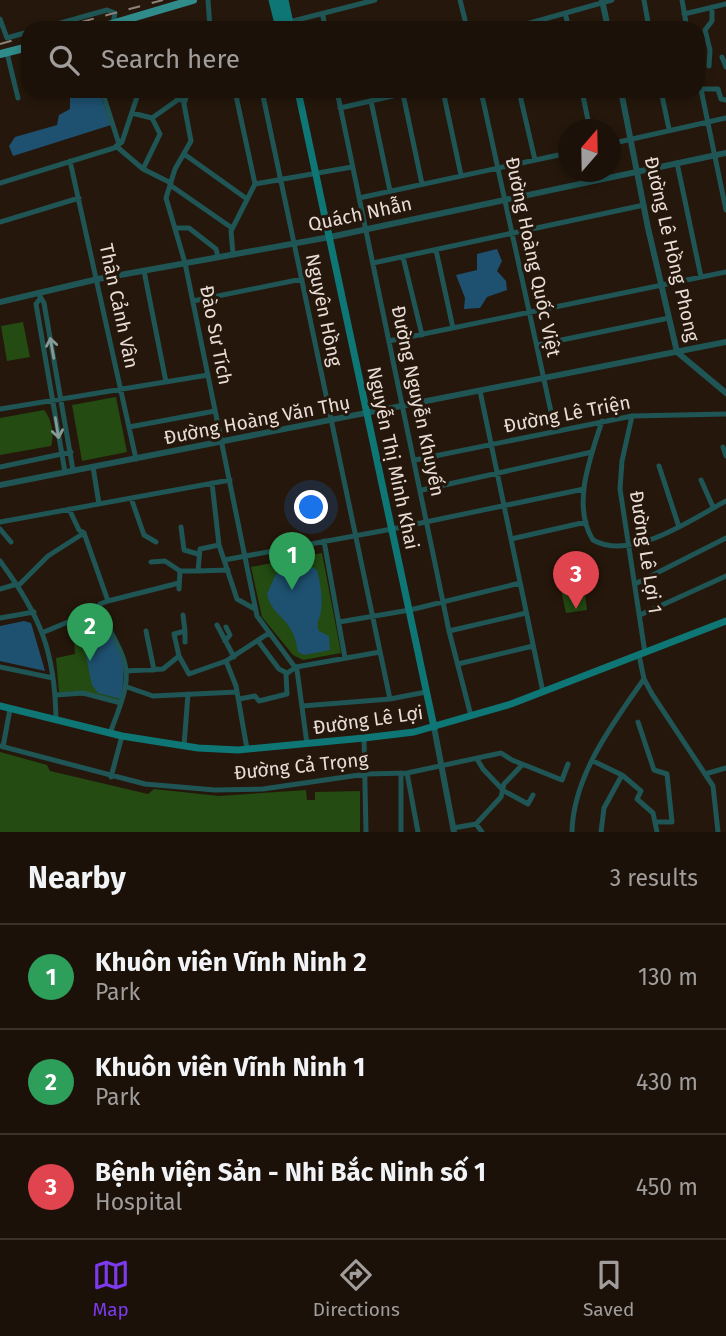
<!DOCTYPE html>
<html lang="en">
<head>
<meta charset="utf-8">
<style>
  body { margin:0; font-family:"Fira Sans",sans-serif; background:#291f16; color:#f1f3f6 }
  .compass { position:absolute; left:558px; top:119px; width:63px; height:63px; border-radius:50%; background:#1c1108; box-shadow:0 4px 10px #0003; rotate:20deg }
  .you { position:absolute; left:312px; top:508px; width:24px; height:24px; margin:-18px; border:5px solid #fff; border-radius:50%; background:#1a73e8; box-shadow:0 0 0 10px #1a73e833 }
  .badge { display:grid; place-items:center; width:46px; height:46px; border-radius:50%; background:#7c3aed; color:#fff; font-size:23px; font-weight:700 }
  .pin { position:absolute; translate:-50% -58px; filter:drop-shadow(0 2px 4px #0008) }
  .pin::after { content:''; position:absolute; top:37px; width:24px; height:21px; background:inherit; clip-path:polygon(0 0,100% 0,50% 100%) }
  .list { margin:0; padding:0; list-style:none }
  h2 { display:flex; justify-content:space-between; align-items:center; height:91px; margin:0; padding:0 28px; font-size:30px }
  h2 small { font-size:23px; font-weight:400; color:#a09d9c }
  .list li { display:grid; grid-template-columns:46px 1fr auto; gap:21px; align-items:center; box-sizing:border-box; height:105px; padding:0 28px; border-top:2px solid #3a3129 }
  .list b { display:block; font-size:26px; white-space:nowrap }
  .list p { margin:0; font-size:23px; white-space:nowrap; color:#a09d9c }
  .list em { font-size:23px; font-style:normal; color:#a09d9c }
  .icon { flex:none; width:38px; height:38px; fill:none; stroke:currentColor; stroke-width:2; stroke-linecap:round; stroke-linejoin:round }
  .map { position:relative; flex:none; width:726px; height:832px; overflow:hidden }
  .search { position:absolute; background:#1c1108; box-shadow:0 4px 10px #0003; left:21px; right:21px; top:21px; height:77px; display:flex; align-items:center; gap:18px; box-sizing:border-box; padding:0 24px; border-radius:21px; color:#a09d9c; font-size:26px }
  .sheet { height:406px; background:#1c1108 }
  nav { display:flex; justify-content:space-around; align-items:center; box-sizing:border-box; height:98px; border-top:2px solid #3a3129; background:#1c1108; font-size:19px; color:#a09d9c }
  nav a { display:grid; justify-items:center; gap:4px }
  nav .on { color:#7c3aed }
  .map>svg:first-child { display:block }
  .green { fill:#234b12 }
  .water { fill:#1e5170 }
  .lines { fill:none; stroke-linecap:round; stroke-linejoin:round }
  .minor { stroke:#1f5554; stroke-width:5 }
  .tertiary { stroke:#1f5554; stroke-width:6 }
  .secondary { stroke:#0e7674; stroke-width:7 }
  .primary { stroke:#308c8a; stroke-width:8 }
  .rail { stroke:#8f8279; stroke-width:2; stroke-dasharray:12 12; stroke-linecap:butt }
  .oneway { stroke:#849a96 }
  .labels { text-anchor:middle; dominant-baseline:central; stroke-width:6; stroke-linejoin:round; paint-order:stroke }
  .street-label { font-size:19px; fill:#e9ded7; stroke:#25170b }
</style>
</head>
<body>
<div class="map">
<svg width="726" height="832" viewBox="0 0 726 832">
  <rect width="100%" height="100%" fill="#25170b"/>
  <path class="green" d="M23 322 30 357 7 361 1 326Z
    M116 397 127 452 82 461 72 405Z
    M44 410C51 417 55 436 51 446L0 455V418Z
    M322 553 341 653 303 660 293 655 262 617 251 567Z
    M583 579 587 610 566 613 560 585Z
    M100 617 115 638 121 701 59 692 56 658 75 654 73 627Z
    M0 752 47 765 50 771 148 794 154 789 219 796 306 790 307 800H315V792L360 791V832H0Z"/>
  <path class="water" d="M70 91H99L111 125 13 156 9 146 15 137 57 125 59 115 70 109Z
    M497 249 502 261 497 271 506 281 507 290 487 297 480 308 464 309 465 298 456 275 477 270V254Z
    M310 566 317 570C320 583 323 596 321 610 321 618 315 621 319 631L329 636 330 650 304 655 298 652C293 615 273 620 267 594L276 574Z
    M24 621 31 623 45 671 0 661V626Z
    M107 633C129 644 124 679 121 699L98 693 92 685 83 641Z"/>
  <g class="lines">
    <path class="minor" d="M208 0 210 28
      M460 0 467 28
      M644 0 649 28
      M682 0 687 28
      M565 13 569 28
      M684 14 726 4
      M323 16 325 28
      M0 19 7 38 28 32
      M289 22 375 0
      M43 28 107 10 115 13 113 24
      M512 28 612 0
      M7 53 18 98
      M722 57 726 67
      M709 66 710 50 705 30 712 21V7
      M698 75 726 210
      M701 89H718L721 99 726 100
      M102 91 119 144
      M169 91 181 100
      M188 91 184 104 191 141 175 169 166 198 185 263 257 616 297 670 307 744
      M262 91 390 699
      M337 91 449 631 471 716
      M443 91 461 175
      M481 91 555 430
      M519 91 535 160
      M582 91 590 130
      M661 91 669 129
      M403 94 422 184
      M371 101 390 191
      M340 108 414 91
      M152 118 179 99
      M610 144 726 118
      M116 146 143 169 160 134 152 118 132 113
      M184 154 247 199
      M70 161 136 459
      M677 163 701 277
      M143 169 171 183
      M0 183 114 148 122 142 139 91
      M255 184 352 167
      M170 185 232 228
      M359 198 568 153
      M0 222 79 198
      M175 228H189L216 249 218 257
      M436 250 453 328
      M233 254 231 231 255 184 235 91
      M403 257 422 335
      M373 263 644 205
      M144 271 166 382
      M38 293 44 303 73 470
      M39 300 36 304 65 472
      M193 301 302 279
      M389 341 726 272
      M537 345 669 318
      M480 391 543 692
      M0 409 208 375
      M632 416 622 461 620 489 645 653
      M602 421C591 456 571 505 593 540 632 562 692 519 726 501
      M129 427 215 411
      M723 447 726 456
      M415 460 632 416 726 414
      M659 466 679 527
      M0 467 71 452
      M93 467 99 504
      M701 480 713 507
      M212 483 219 545 224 560
      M422 490 592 452
      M131 498 144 535 156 542
      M69 509 79 530 84 533
      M0 522 230 480
      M181 527 184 550 198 554
      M0 529 11 542
      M511 539 586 522
      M324 541 345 658
      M219 545 200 549 198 571 228 570
      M0 561C40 615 55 651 56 719
      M151 562 165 561 180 571
      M637 583 726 538
      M19 585 48 556 84 533 108 601
      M0 589 17 584
      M179 589 180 571H198
      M99 609C130 669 136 667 110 733
      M255 609 237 599 224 560 392 529 584 489
      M640 615 726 576
      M0 618 34 612
      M339 622 410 610 520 583
      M217 625 234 657
      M146 631 154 670
      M185 631V642
      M449 631 526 613
      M44 632 99 609 100 604 108 601 179 583
      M225 641 230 635 226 627
      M258 641 279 669 287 673
      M639 655 644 679 652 694 713 786 718 832
      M179 656 174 634 185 631 183 615
      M226 661 269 633
      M458 664 533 646
      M0 667 53 678
      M126 671 163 669 179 656 189 674 226 661 236 686 247 749
      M127 687 153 696 237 692
      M56 695 83 693 121 703
      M239 699 255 696 259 701 287 694 286 674 296 667 380 652
      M302 706 390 699 426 692
      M638 722 654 770 667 774 672 822H655
      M364 738 366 832
      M0 746 145 784 215 790 263 789 366 774 407 773 501 753 512 760 562 780 568 764
      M184 746 188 694
      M3 747 10 709
      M477 759 483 769 501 788
      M593 761 622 775 641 791 637 799 653 813 657 832
      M407 773 418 832
      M705 774 726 768
      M111 777 122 736
      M504 791 528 804 533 795
      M476 824 501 797 504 784 522 765
      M453 828 476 824 482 832
      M401 832V773
      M572 832C573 776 613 723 644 679
      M601 832 604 808 622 775"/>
    <path class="tertiary" d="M602 0 608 28
      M621 91 648 228 677 352 726 393
      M0 302 98 279 330 237 726 153
      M0 485 726 342
      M434 727 454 832"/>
    <path class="secondary" d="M272 0 279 28
      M278 0 285 28
      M285 0 291 28
      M298 91 434 727
      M0 706 122 736 198 748 238 750 364 738 414 732 511 704 726 621"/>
    <path class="primary" d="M98 28 193 0
      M0 54 28 47"/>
    <path class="rail" d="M59 28 163 0
      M0 44 28 36"/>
  </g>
  <defs><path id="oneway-shaft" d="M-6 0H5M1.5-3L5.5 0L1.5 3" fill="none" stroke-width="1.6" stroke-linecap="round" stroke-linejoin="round" transform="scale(1.75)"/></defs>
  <g class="oneway">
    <use href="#oneway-shaft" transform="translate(52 348) rotate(-100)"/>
    <use href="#oneway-shaft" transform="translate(57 428) rotate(81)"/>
  </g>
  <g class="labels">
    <g class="street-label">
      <text transform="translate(360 214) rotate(-12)">Quách Nhẫn</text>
      <text transform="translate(672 249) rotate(77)">Đường Lê Hồng Phong</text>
      <text transform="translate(533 257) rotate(78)">Đường Hoàng Quốc Việt</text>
      <text transform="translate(119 306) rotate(78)">Thân Cảnh Vân</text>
      <text transform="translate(324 310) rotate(78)">Nguyên Hồng</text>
      <text transform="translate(216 335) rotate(79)">Đào Sư Tích</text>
      <text transform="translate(418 401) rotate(78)">Đường Nguyễn Khuyến</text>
      <text transform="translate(567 414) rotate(-11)">Đường Lê Triện</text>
      <text transform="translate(257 420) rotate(-11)">Đường Hoàng Văn Thụ</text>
      <text transform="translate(393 458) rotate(78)">Nguyễn Thị Minh Khai</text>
      <text transform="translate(646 552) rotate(81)">Đường Lê Lợi 1</text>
      <text transform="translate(368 720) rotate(-8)">Đường Lê Lợi</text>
      <text transform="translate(301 766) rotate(-6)">Đường Cả Trọng</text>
    </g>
  </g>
</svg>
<svg class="compass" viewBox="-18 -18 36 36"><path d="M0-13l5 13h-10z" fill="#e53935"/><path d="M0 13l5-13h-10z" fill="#a09d9c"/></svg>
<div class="you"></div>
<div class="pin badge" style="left:292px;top:590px;background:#2e9e5b">1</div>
<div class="pin badge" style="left:90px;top:661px;background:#2e9e5b">2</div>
<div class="pin badge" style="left:576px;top:609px;background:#e0444e">3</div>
<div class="search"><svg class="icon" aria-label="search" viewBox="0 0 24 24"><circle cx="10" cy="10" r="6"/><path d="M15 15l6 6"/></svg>Search here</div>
</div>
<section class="sheet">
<h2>Nearby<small>3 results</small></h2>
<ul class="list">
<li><span class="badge" style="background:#2e9e5b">1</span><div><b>Khuôn viên Vĩnh Ninh 2</b><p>Park</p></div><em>130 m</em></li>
<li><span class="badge" style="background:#2e9e5b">2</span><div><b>Khuôn viên Vĩnh Ninh 1</b><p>Park</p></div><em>430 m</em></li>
<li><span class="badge" style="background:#e0444e">3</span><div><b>Bệnh viện Sản - Nhi Bắc Ninh số 1</b><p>Hospital</p></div><em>450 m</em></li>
</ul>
</section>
<nav>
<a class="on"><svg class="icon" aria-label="map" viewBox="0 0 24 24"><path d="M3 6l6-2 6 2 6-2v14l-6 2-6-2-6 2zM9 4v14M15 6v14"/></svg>Map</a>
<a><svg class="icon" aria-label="directions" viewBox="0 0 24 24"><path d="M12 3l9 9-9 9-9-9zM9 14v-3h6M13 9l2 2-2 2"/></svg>Directions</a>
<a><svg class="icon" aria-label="saved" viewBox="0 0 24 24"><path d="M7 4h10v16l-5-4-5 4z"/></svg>Saved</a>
</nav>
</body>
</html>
